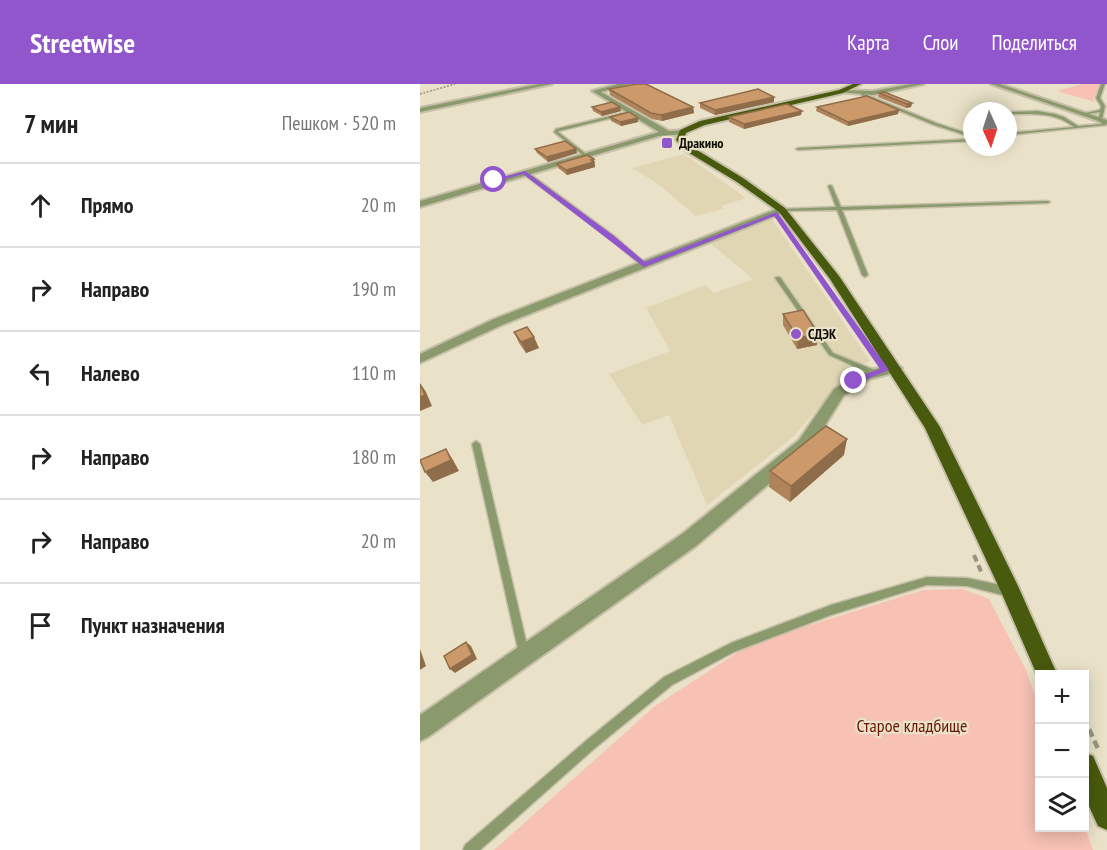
<!DOCTYPE html>
<html lang="ru">
<head>
<meta charset="utf-8">
<style>
  body { margin:0; font-family:"PT Sans Narrow",sans-serif; background:#f6f6f6; color:#222 }
  .controls { position:absolute; right:18px; bottom:18px; display:grid; overflow:hidden; border-radius:0px; box-shadow:0 3px 15px #0003 }
  .controls button { width:54px; height:54px; display:grid; place-items:center; padding:0; border:0; border-bottom:2px solid #e0e0e0; background:#fff; color:#222; font:30px sans-serif }
  .compass { position:absolute; left:543px; top:18px; width:54px; height:54px; border-radius:50%; background:#fff; box-shadow:0 3px 15px #0003; rotate:177deg }
  .stop { position:absolute; width:18px; height:18px; margin:-14px; border:4px solid #9155cc; border-radius:50%; background:#fff }
  .stop.end { background:#9155cc; border-color:#fff; box-shadow:0 2px 6px #0008 }
  .list { margin:0; padding:0; list-style:none }
  h2 { display:flex; justify-content:space-between; align-items:center; height:78px; margin:0; padding:0 24px; font-size:26px }
  h2 small { font-size:20px; font-weight:400; color:#767676 }
  .list li { display:grid; grid-template-columns:39px 1fr auto; gap:18px; align-items:center; box-sizing:border-box; height:84px; padding:0 24px; border-top:2px solid #e0e0e0 }
  .list b { display:block; font-size:22px; white-space:nowrap }
  .list em { font-size:20px; font-style:normal; color:#767676 }
  .icon { flex:none; width:33px; height:33px; fill:none; stroke:currentColor; stroke-width:2; stroke-linecap:round; stroke-linejoin:round }
  .map { position:relative; flex:none; width:687px; height:766px; overflow:hidden }
  header { display:flex; align-items:center; gap:36px; box-sizing:border-box; height:84px; padding:0 30px; background:#9155cc; color:#fff }
  header strong { font-size:28px }
  nav { display:flex; gap:33px; margin-inline-start:auto; font-size:21px }
  main { display:flex }
  aside { flex:1; background:#fff }
  .map>svg:first-child { display:block }
  .built { fill:#e0d6b4 }
  .green { fill:#f7c1b4 }
  .lines { fill:none; stroke-linecap:round; stroke-linejoin:round }
  .service-casing { stroke:#c7c0a9; stroke-width:3 }
  .minor-casing { stroke:#c7c0a9; stroke-width:4 }
  .primary-casing { stroke:#c7c0a9; stroke-width:4 }
  .path-far2 { stroke:#9a9380; stroke-width:1.5; stroke-dasharray:2 1.5; stroke-linecap:butt }
  .path-far1 { stroke:#9a9380; stroke-width:4; stroke-dasharray:7 4; stroke-linecap:butt }
  .path { stroke:#9a9380; stroke-width:4.5; stroke-dasharray:8 4.5; stroke-linecap:butt }
  .service { fill:#8b9a6c; fill-rule:evenodd }
  .minor { fill:#8b9a6c; fill-rule:evenodd }
  .primary { fill:#485a0d; fill-rule:evenodd }
  .wall { fill:#af845b }
  .shaded-wall { fill:#8f6c4a }
  .building { fill:#cc9a6a; stroke:#8f6c4a; stroke-width:1.5 }
  .route { fill:#9155cc }
  .poi-dot { fill:#9155cc; stroke:#eae2c8; stroke-width:2 }
  .labels { text-anchor:middle; dominant-baseline:central; stroke-width:4.5; stroke-linejoin:round; paint-order:stroke }
  .far-poi-label { font-size:14px; font-weight:bold; fill:#100d05; stroke:#eae2c8; text-anchor:start }
  .near-park-label { font-size:18px; fill:#691805; stroke:#eae2c8 }
</style>
</head>
<body>
<header>
<strong>Streetwise</strong>
<nav><a>Карта</a><a>Слои</a><a>Поделиться</a></nav>
</header>
<main>
<aside>
<h2>7 мин<small>Пешком · 520 m</small></h2>
<ul class="list">
<li><svg class="icon" aria-label="ahead" viewBox="0 0 24 24"><path d="M12 20V5M6 11l6-6 6 6"/></svg><div><b>Прямо</b></div><em>20 m</em></li>
<li><svg class="icon" aria-label="right" viewBox="0 0 24 24"><path d="M7 20v-9h11M14 6l5 5-5 5"/></svg><div><b>Направо</b></div><em>190 m</em></li>
<li><svg class="icon" aria-label="left" viewBox="0 0 24 24"><path d="M17 20v-9H6M10 6l-5 5 5 5"/></svg><div><b>Налево</b></div><em>110 m</em></li>
<li><svg class="icon" aria-label="right" viewBox="0 0 24 24"><path d="M7 20v-9h11M14 6l5 5-5 5"/></svg><div><b>Направо</b></div><em>180 m</em></li>
<li><svg class="icon" aria-label="right" viewBox="0 0 24 24"><path d="M7 20v-9h11M14 6l5 5-5 5"/></svg><div><b>Направо</b></div><em>20 m</em></li>
<li><svg class="icon" aria-label="arrive" viewBox="0 0 24 24"><path d="M6 21V4h12l-3 4 3 4H6"/></svg><div><b>Пункт назначения</b></div></li>
</ul>
</aside>
<div class="map">
<svg width="687" height="766" viewBox="0 0 687 766">
  <rect width="100%" height="100%" fill="#eae2c8"/>
  <path class="built" d="M264 70 326 114 301 122 304 125 276 132 238 100 212 84Z
    M351 134 450 277 431 286 373 353 287 421 249 331 222 341 189 290 250 267 226 224 285 201 294 209 333 195 290 159Z"/>
  <path class="green" d="M662 0H680L678 9 673 15 675 18 637 7Z
    M543 505 569 515 606 586 619 623 620 744 665 743 673 766H74L235 622 332 559 503 506Z"/>
  <g class="lines">
    <g class="service-casing">
      <path id="service" d="M681 0H685L680 14 685 22 682 36 686 39V41L588 51V49L654 43C635 28 614 30 591 30L592 28 618 27 635 30 644 33 658 42 682 40 678 36 680 28 662 31 660 30 680 26 681 22 676 14Z
        M442 9 516 39 552 51V53L514 41 441 11Z
        M203 29 204 31 139 47 138 48 166 70V72H164L134 48 136 45Z
        M552 55V57L378 66 376 65 378 64Z
        M102 87H106L194 152 226 180V182H222L190 154 102 89Z
        M410 101 412 102 421 123 628 117 630 118 628 119 422 126 448 191 445 193 442 191 417 126 362 127 360 126 362 125 416 123 408 102Z
        M356 193H360L413 269 457 287V291H453L409 271 355 194Z
        M56 357 60 360 109 570 108 574 104 575 100 574 99 570 52 360Z
        M507 493 547 494 590 503 594 505 595 508 594 511 590 513 547 502 507 501 411 531 314 568 252 601 175 664 60 766H43L45 761 167 656 244 593 311 559 411 521Z"/>
    </g>
    <g class="minor-casing">
      <path id="minor" d="M119 0H132L0 28V24Z
        M198 0H210L181 8 249 47 266 46V50L239 52 0 123V117L239 48 172 7Z
        M491 0H504L453 11 418 8 421 6 453 7Z
        M571 0H580L687 36V40Z
        M362 123 367 126 365 128 82 241 0 279V270L74 235Z
        M475 280 482 284 480 287 450 295 424 311 391 364 276 462 8 653 0 657V631L262 450 379 356 414 305 440 289Z"/>
    </g>
    <g class="primary-casing">
      <path id="primary" d="M433 0H441L423 9 285 41 266 49 264 56 272 63 323 94 365 124 419 192 520 343 598 502 637 590H620V598L582 510 505 344 410 195 359 128 317 98 266 67 256 56 260 46 280 37 419 6Z
        M664 669 673 672 687 704V746L678 742 664 711Z"/>
    </g>
    <path class="path-far2" d="M0 10 35 0"/>
    <path class="path-far1" d="M554 471 562 490"/>
    <path class="path" d="M664 634 679 667"/>
    <use href="#service" class="service"/>
    <use href="#minor" class="minor"/>
    <use href="#primary" class="primary"/>
  </g>
  <path class="wall" d="M189 5 273 23 274 29 242 37 232 35 190 11Z
    M459 9 492 19 491 23 486 24 458 13Z
    M354 13V18L295 31 280 24V19Z
    M172 23 201 27 182 32 173 27Z
    M397 23 478 30 428 42 396 27Z
    M381 31 324 45 309 38V33Z
    M190 33 218 34V38L201 42 191 37Z
    M115 65H156L157 69 128 78 117 69Z
    M137 80H175V83L147 91 138 84Z
    M363 230 397 261 377 265 363 241Z
    M94 248 119 264 106 269 99 259Z
    M424 371 370 418 349 403 350 387Z"/>
  <path class="shaded-wall" d="M354 13V18L295 31V26Z
    M492 19 491 23 486 24 487 20Z
    M200 23 201 27 182 32 181 28Z
    M273 23 274 29 242 37 241 31Z
    M479 26 478 30 428 42V38Z
    M382 27 381 31 324 45V40Z
    M218 34V38L201 42 200 38Z
    M156 65 157 69 128 78 127 73Z
    M174 75 175 83 147 91 146 86Z
    M398 250 397 261 377 265 378 254Z
    M114 253 119 264 106 269 101 258Z
    M0 299 6 308 12 322 0 327Z
    M427 355 424 371 370 418 371 402Z
    M26 365 33 376 39 387 13 398 5 388Z
    M46 558 51 562 57 575 35 589 30 585Z
    M0 565 6 582 0 586Z"/>
  <path class="building" d="M217 0H226L273 23 241 31 231 29 189 5Z
    M338 5 354 13 295 26 280 19Z
    M464 8 492 19 487 20 459 9Z
    M447 12 479 26 428 38 397 23Z
    M192 18 200 23 181 28 172 23Z
    M367 20 382 27 324 40 309 33Z
    M209 28 218 34 200 38 190 33Z
    M145 57 156 65 127 73 115 65Z
    M167 71 174 75 171 76 174 78 146 86 137 80Z
    M383 226 398 250 378 254 363 230Z
    M107 243 114 253 101 258 94 248Z
    M0 300 5 311 0 313Z
    M406 342 427 355 371 402 350 387Z
    M26 365 31 376 5 388 0 376Z
    M46 558 52 571 30 585 24 572Z"/>
  <path class="route" d="M105 87 194 152 225 178 357 128 469 286 437 299H431V295L460 285 354 132 224 183 103 90 74 98 72 96Z"/>
  <g class="poi-dot">
    <rect x="241" y="53" width="12" height="12" rx="3"/>
    <circle cx="376" cy="250" r="6"/>
  </g>
  <g class="labels">
    <g class="far-poi-label">
      <text x="259" y="59">Дракино</text>
      <text x="388" y="250">СДЭК</text>
    </g>
    <g class="near-park-label">
      <text x="492" y="641">Старое кладбище</text>
    </g>
  </g>
</svg>
<div class="controls">
<button>+</button>
<button>−</button>
<button><svg class="icon" aria-label="layers" viewBox="0 0 24 24"><path d="M12 4l9 5-9 5-9-5zM3 14l9 5 9-5"/></svg></button>
</div>
<svg class="compass" viewBox="-18 -18 36 36"><path d="M0-13l5 13h-10z" fill="#e53935"/><path d="M0 13l5-13h-10z" fill="#767676"/></svg>
<div class="stop" style="left:74px;top:96px"></div>
<div class="stop end" style="left:434px;top:297px"></div>
</div>
</main>
</body>
</html>
